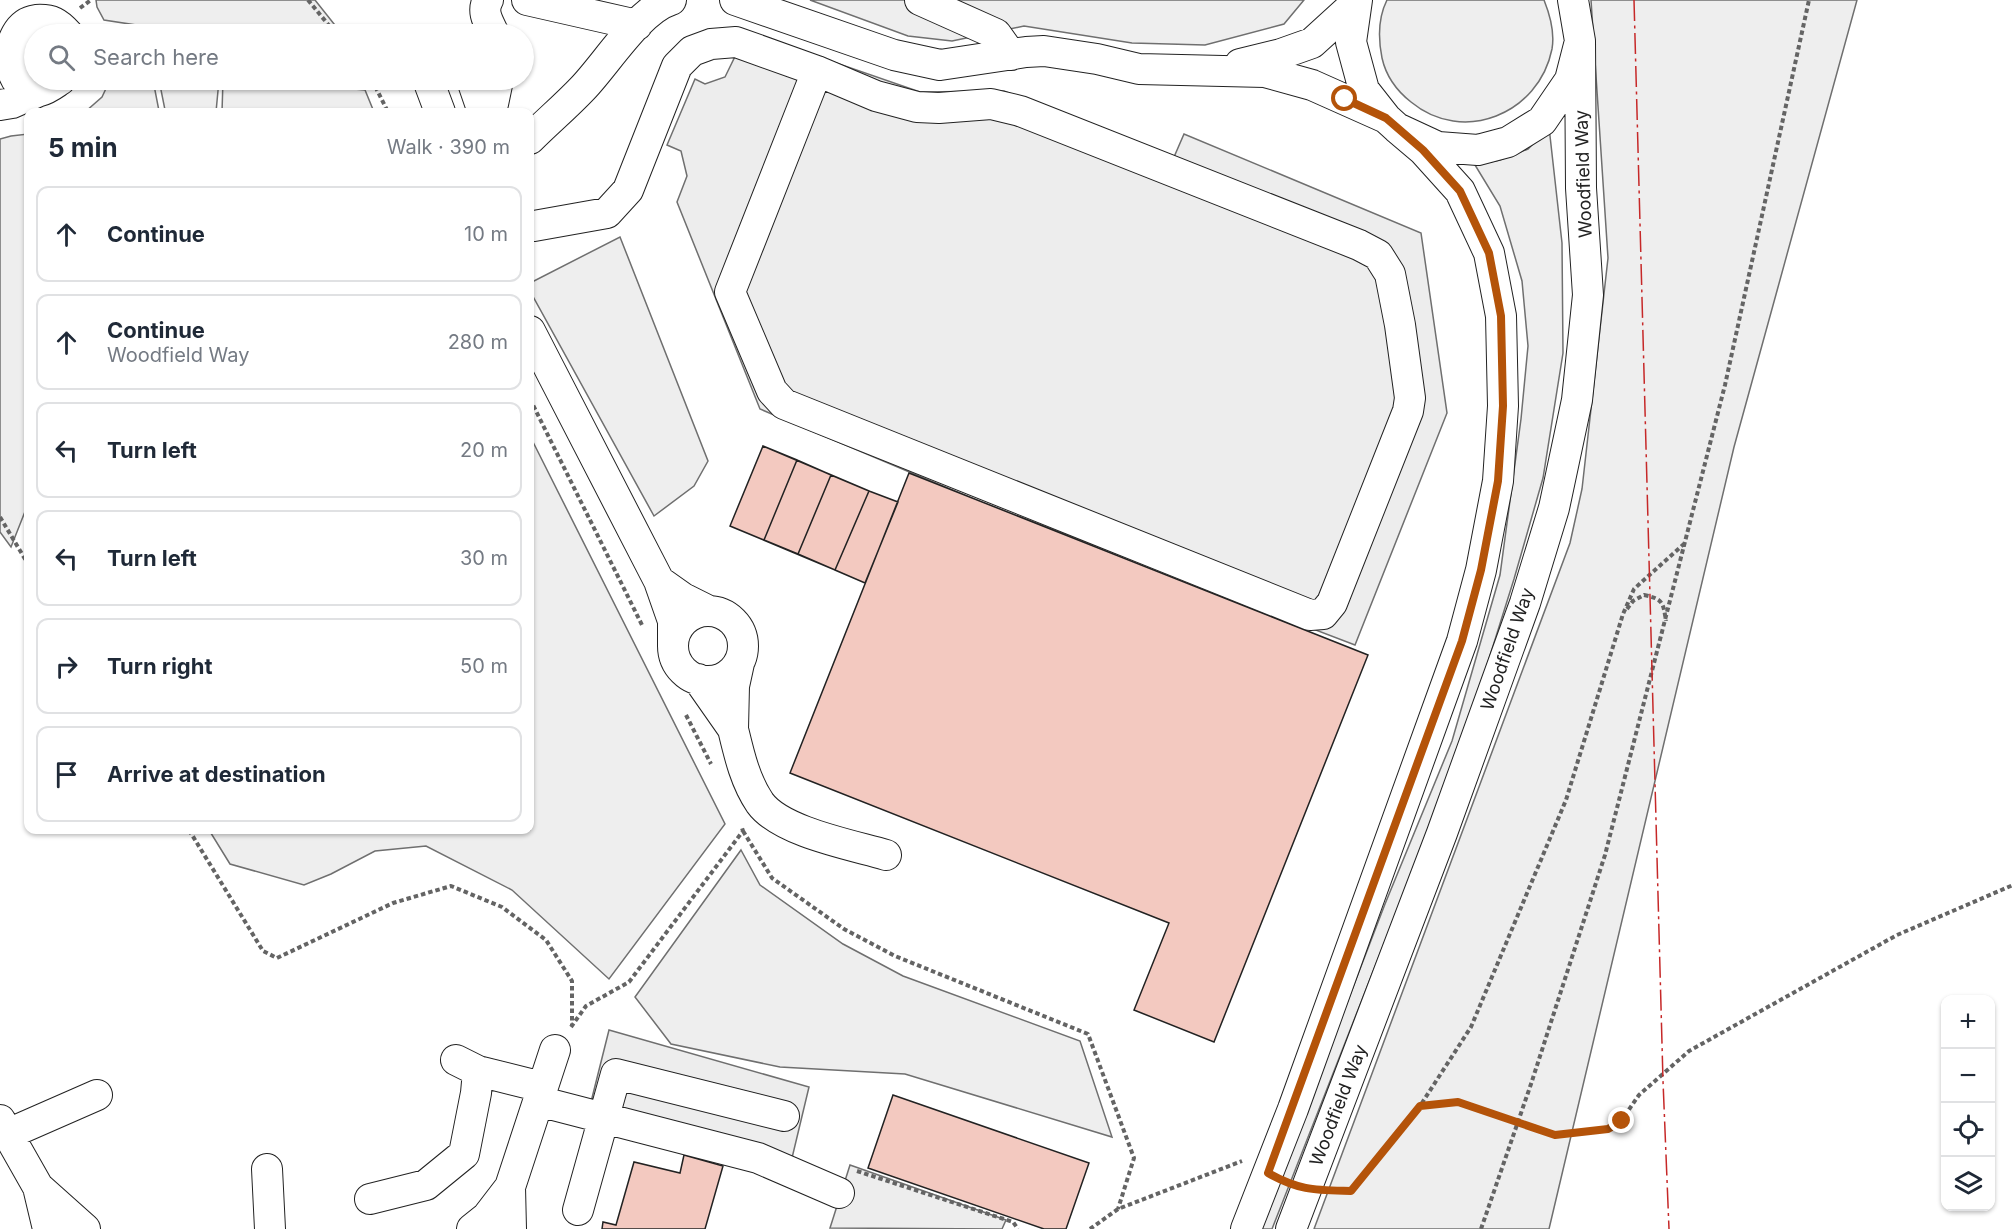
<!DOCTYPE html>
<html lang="en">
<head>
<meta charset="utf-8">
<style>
  body { margin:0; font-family:Inter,sans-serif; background:#f6f6f7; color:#1f2937 }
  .controls { position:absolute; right:18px; bottom:18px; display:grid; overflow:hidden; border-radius:12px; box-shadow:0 2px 4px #0004 }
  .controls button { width:54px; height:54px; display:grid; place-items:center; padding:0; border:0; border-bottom:2px solid #e0e1e3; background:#fff; color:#1f2937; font:30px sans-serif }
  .stop { position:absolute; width:18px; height:18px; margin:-14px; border:4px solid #b45309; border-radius:50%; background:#fff }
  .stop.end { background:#b45309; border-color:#fff; box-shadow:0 2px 6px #0008 }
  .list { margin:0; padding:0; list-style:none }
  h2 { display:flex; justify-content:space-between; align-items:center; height:78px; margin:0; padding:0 24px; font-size:26px }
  h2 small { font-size:20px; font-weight:400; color:#747a83 }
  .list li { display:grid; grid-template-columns:39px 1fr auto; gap:18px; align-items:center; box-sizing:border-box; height:96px; margin:0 12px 12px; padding:0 12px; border:2px solid #e0e1e3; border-radius:12px }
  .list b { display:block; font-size:22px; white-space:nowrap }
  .list p { margin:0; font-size:20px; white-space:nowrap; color:#747a83 }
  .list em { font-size:20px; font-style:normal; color:#747a83 }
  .icon { flex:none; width:33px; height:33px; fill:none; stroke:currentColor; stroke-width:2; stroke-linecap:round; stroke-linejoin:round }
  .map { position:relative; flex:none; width:2013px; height:1229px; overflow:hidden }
  .search { position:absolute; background:#fff; box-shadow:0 2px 4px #0004; left:24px; top:24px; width:510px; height:66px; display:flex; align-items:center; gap:15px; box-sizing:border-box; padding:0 21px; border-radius:33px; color:#747a83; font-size:22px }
  .panel { position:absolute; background:#fff; box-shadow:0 2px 4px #0004; left:24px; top:108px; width:510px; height:726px; border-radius:12px }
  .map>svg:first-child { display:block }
  .green { fill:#eee; stroke:#6f6f6f; stroke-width:1.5 }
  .parking { fill:#ededed; stroke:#6f6f6f; stroke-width:1.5 }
  .building { fill:#f3c9c0; stroke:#222; stroke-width:1.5 }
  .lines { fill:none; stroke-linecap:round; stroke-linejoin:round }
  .minor-casing { stroke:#222; stroke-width:32 }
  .path { stroke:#646464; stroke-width:4; stroke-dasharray:4.5 3; stroke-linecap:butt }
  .minor { stroke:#fff; stroke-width:30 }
  .path-bridge { stroke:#646464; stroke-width:4; stroke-dasharray:4.5 3; stroke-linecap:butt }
  .power { stroke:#c62828; stroke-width:1.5; stroke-dasharray:21 4.5 3 4.5; stroke-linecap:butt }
  .route { stroke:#b45309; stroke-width:8 }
  .labels { text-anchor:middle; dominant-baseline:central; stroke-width:4.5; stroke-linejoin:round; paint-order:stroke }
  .street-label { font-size:18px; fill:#222; stroke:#fff }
</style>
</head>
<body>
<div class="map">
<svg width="2013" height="1229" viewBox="0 0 2013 1229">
  <rect width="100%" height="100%" fill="#fff"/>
  <path class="green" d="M96 0H315L342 34H151L149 27 104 20 97 7Z
    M810 0H1304L1284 24 1205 45 1132 43 1024 26 952 41 908 36Z
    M1387 0H1544C1550 15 1555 32 1552 49 1539 114 1463 145 1411 102 1397 91 1386 76 1382 58 1378 38 1378 18 1387 0Z
    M1591 0H1857L1734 447 1549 1229H1314L1570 543 1582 489 1608 258Z
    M110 80H153L159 111 161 112H85L102 97Z
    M159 80H219L216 112H172L165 110Z
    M223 80H255L365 90 374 112H222Z
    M1549 127 1562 243 1563 353 1543 478 1514 579 1462 745 1272 1229H1260L1385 904 1452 741 1500 575 1521 419 1528 346 1522 281 1500 206 1475 165 1500 160 1528 149Z
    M28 134V504L11 547 0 532V139L11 136Z
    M620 237 708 461 694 486 654 516 530 291V283Z
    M530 436 725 824 609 979 512 890 426 846 375 851 331 874 304 885 230 864 209 830H530Z
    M741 850 760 885 843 944 903 976 1080 1041 1112 1137 905 1074 780 1067 671 1044 635 997Z"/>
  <path class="parking" d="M747 32 920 92 1004 91 1174 157 1184 134 1421 233 1447 413 1355 645 976 500 760 409 677 202 687 176 681 151 667 145 695 79 705 84 725 77Z
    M609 1030 809 1087 792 1158 591 1102Z
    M850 1165 1006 1220 1002 1229 830 1228Z"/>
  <path class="building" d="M763 446 869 491 835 570 730 526Z
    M763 446 797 460 764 540 730 526Z
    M797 460 831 475 798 554 764 540Z
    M909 473 1368 655 1214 1042 1134 1010 1169 923 790 773Z
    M831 475 869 491 835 570 798 554Z
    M869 491 898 502 865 583 835 570Z
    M893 1095 1089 1163 1066 1229H1044L868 1168Z
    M684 1155 723 1166 705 1229H602L603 1222 616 1225 634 1162 680 1173Z"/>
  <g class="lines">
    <g class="minor-casing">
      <path id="minor" d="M488 0C481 12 489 23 494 34
        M527 0 637 25
        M735 0 894 55 940 65 1026 52 1044 51 1097 59 1139 69 1265 72 1312 85 1386 118
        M920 0 996 34 1011 55
        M1357 0 1351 42 1364 90 1386 118 1397 128 1438 147 1478 150 1508 142 1542 121 1570 80 1580 41 1573 0
        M1240 64 1281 54 1312 43 1356 3
        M60 80C54 84 48 89 40 91 4 98 0 25 36 20 52 19 58 23 68 34
        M428 80 440 112
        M472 80 483 112
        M0 105 12 103 37 92
        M486 112 493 104 498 80
        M530 139C547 122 566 106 583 88 607 63 639 10 671 0
        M534 226 607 213 628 190 677 66 692 51 711 44 736 42 817 71 876 96 917 107 939 108 991 104 1020 111 1359 245 1378 255 1390 274 1400 325 1410 398 1408 411 1332 603 1323 614 1310 615 784 404 772 391 730 292 817 71
        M530 331 659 581
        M673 646a35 35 0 1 1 70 0a35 35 0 1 1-70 0Z
        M673 645V621L659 581 683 598 709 611
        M698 679 733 729 734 686 739 663
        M733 729C739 754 745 781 760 803 781 832 852 845 886 855
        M456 1060 478 1071 542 1087
        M538 1101 758 1158 839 1193
        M0 1120 38 1187
        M8 1134 97 1095
        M267 1169 270 1229
        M370 1199 426 1185 464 1154 476 1093 478 1071
        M578 1210 616 1074 784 1116
        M48 1229 38 1187 85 1229
        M472 1229 487 1217 510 1187
        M511 1229 510 1187 555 1050
        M1246 1229 1293 1109 1462 641 1481 570 1498 481 1503 406 1501 316 1489 253 1460 191 1423 150 1397 128
        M1291 1229 1442 833 1525 603 1554 508 1577 400 1588 295 1581 188 1580 41"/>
    </g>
    <path class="path" d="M308 0 336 34
      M80 8 91 0
      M372 80 388 112
      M530 399 643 627
      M0 517 28 564
      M1627 609 1633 601 1644 595C1663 599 1663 602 1666 621
      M686 715 711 764
      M189 830 263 951 277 958 393 903 451 886 502 907 546 940 572 981V1025
      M743 831 772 878 844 929 895 956 1088 1034 1134 1158 1118 1209
      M571 1027 586 1006 629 982 743 831 742 828
      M1421 1106 1458 1102
      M1555 1135 1608 1129 1621 1121 1639 1095 1689 1051 1897 935 2013 885
      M857 1171 1013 1222 1018 1229
      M1336 1191H1351L1420 1106 1471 1027 1566 800 1623 614 1634 589 1686 542
      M1090 1229 1118 1209 1242 1161
      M1481 1229 1531 1084 1605 855 1725 385 1809 0"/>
    <use href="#minor" class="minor"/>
    <path class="path-bridge" d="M1458 1102 1555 1135"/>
    <path class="power" d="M1634 0 1663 1081 1669 1229"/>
  </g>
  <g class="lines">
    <path class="route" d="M1345 99 1386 118 1423 150 1460 191 1489 253 1501 316 1503 406 1498 481 1481 570 1462 641 1268 1173C1300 1191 1316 1190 1351 1191L1420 1106 1458 1102 1555 1135 1608 1129 1622 1121"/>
  </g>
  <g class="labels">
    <g class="street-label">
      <text transform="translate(1583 174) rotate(-92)">Woodfield Way</text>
      <text transform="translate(1507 649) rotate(-71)">Woodfield Way</text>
      <text transform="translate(1338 1105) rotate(-69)">Woodfield Way</text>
    </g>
  </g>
</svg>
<div class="controls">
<button>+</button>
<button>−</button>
<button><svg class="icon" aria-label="locate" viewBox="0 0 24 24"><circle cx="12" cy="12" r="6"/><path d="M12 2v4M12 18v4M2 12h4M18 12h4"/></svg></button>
<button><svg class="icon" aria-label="layers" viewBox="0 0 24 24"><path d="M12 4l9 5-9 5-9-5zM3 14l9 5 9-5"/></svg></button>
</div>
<div class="stop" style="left:1345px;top:99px"></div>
<div class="stop end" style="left:1622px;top:1121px"></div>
<div class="search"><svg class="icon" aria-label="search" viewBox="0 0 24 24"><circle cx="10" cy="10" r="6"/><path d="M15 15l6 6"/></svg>Search here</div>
<section class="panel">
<h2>5 min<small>Walk · 390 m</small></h2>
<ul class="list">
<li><svg class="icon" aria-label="ahead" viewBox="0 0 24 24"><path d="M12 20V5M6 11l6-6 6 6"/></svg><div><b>Continue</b></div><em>10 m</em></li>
<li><svg class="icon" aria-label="ahead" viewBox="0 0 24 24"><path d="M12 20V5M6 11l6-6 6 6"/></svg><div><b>Continue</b><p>Woodfield Way</p></div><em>280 m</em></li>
<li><svg class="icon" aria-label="left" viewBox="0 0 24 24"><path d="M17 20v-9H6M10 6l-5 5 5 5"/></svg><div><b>Turn left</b></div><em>20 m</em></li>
<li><svg class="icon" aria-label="left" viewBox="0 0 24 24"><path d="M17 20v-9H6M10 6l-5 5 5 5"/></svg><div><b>Turn left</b></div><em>30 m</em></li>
<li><svg class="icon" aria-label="right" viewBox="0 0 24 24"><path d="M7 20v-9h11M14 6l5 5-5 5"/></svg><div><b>Turn right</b></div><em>50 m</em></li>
<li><svg class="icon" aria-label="arrive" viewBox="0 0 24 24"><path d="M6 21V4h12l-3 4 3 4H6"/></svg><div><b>Arrive at destination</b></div></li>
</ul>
</section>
</div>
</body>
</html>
